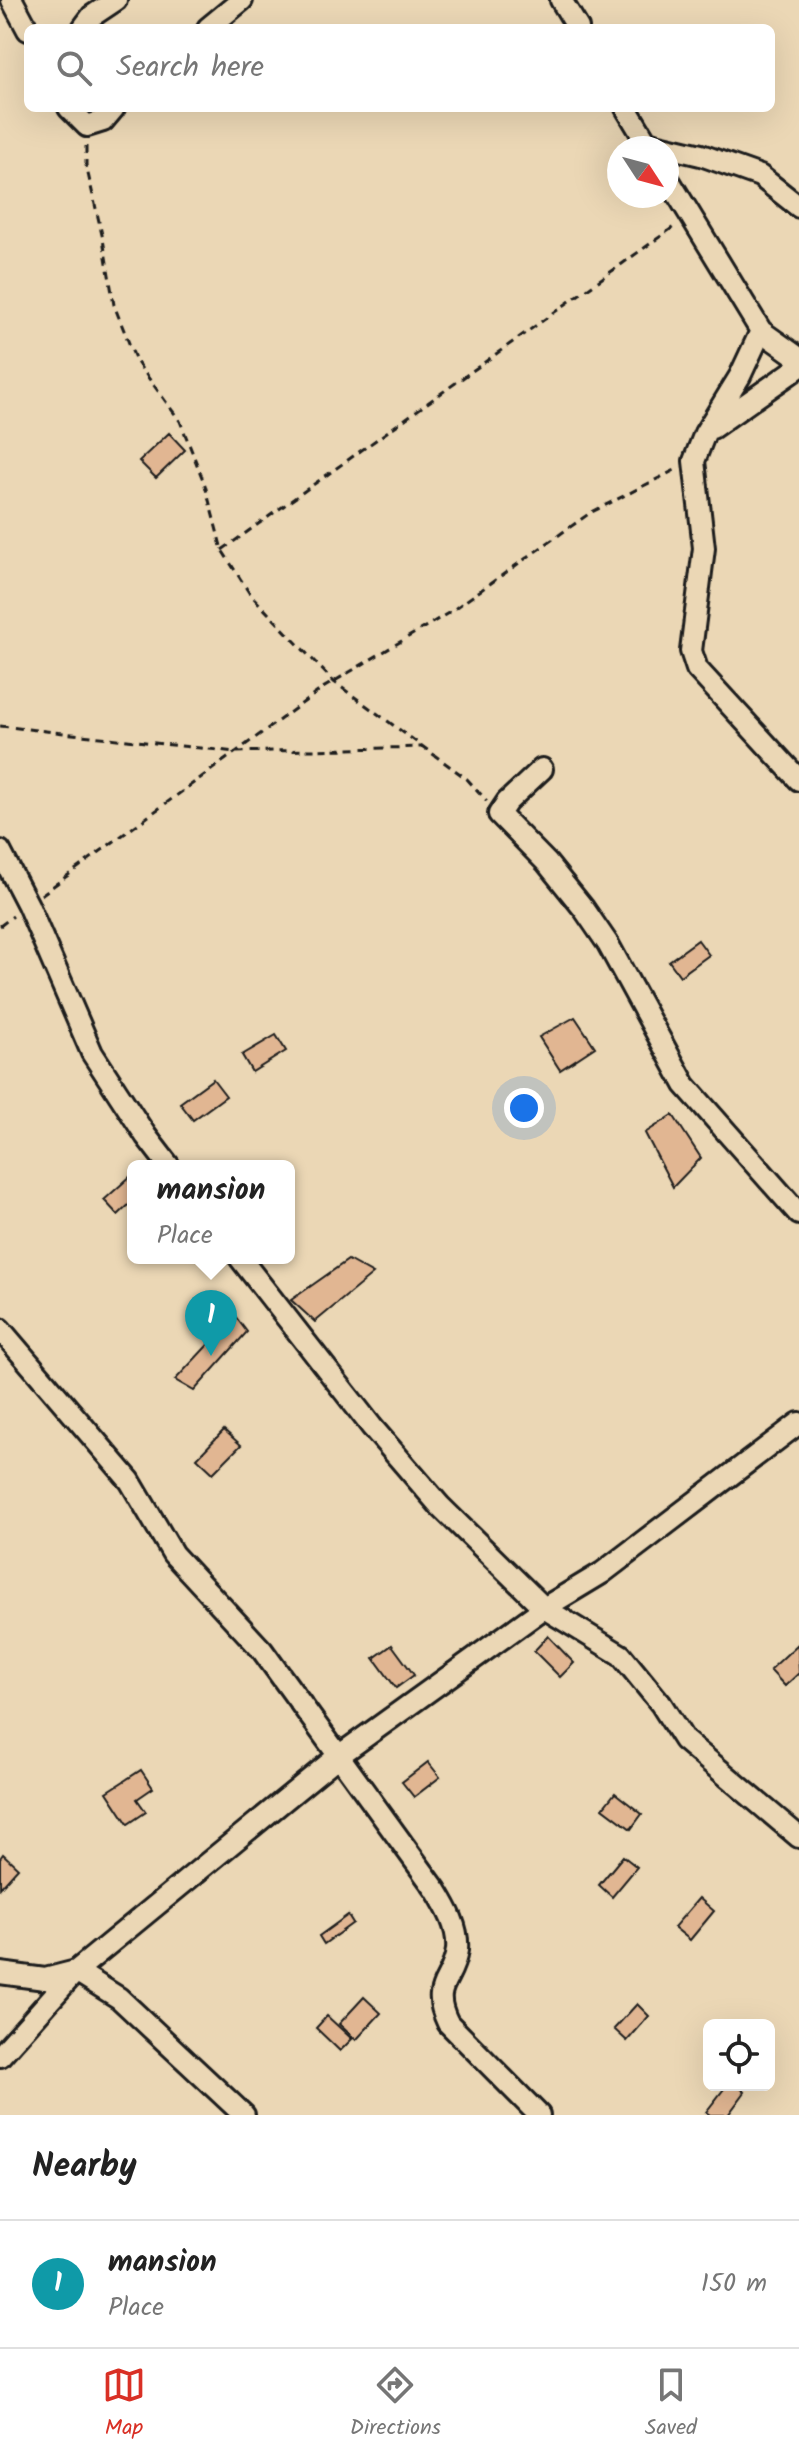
<!DOCTYPE html>
<html lang="en">
<head>
<meta charset="utf-8">
<style>
  body { margin:0; font-family:Kalam,sans-serif; background:#f6f6f6; color:#222 }
  .controls { position:absolute; right:24px; bottom:24px; display:grid; overflow:hidden; border-radius:12px; box-shadow:0 8px 32px #0002 }
  .controls button { width:72px; height:72px; display:grid; place-items:center; padding:0; border:0; border-bottom:2px solid #e0e0e0; background:#fff; color:#222; font:40px sans-serif }
  .compass { position:absolute; left:607px; top:136px; width:72px; height:72px; border-radius:50%; background:#fff; box-shadow:0 8px 32px #0002; rotate:126deg }
  .you { position:absolute; left:524px; top:1108px; width:28px; height:28px; margin:-20px; border:6px solid #fff; border-radius:50%; background:#1a73e8; box-shadow:0 0 0 12px #1a73e833 }
  .badge { display:grid; place-items:center; width:52px; height:52px; border-radius:50%; background:#d93025; color:#fff; font-size:26px; font-weight:700 }
  .pin { position:absolute; translate:-50% -66px; filter:drop-shadow(0 2px 4px #0008) }
  .pin::after { content:''; position:absolute; top:42px; width:28px; height:24px; background:inherit; clip-path:polygon(0 0,100% 0,50% 100%) }
  .popup { position:absolute; left:127px; top:1160px; width:168px; height:104px; box-sizing:border-box; display:grid; place-content:center; border-radius:12px; background:#fff; filter:drop-shadow(0 2px 6px #0005); font-size:26px; white-space:nowrap; color:#767676 }
  .popup b { font-size:30px; color:#222 }
  .popup::after { content:''; position:absolute; left:50%; top:100%; margin-left:-16px; border:16px solid transparent; border-top-color:#fff }
  .list { margin:0; padding:0; list-style:none }
  h2 { display:flex; justify-content:space-between; align-items:center; height:104px; margin:0; padding:0 32px; font-size:34px }
  h2 small { font-size:26px; font-weight:400; color:#767676 }
  .list li { display:grid; grid-template-columns:52px 1fr auto; gap:24px; align-items:center; box-sizing:border-box; height:128px; padding:0 32px; border-top:2px solid #e0e0e0 }
  .list b { display:block; font-size:30px; white-space:nowrap }
  .list p { margin:0; font-size:26px; white-space:nowrap; color:#767676 }
  .list em { font-size:26px; font-style:normal; color:#767676 }
  .icon { flex:none; width:44px; height:44px; fill:none; stroke:currentColor; stroke-width:2; stroke-linecap:round; stroke-linejoin:round }
  .map { position:relative; flex:none; width:799px; height:2115px; overflow:hidden }
  .search { position:absolute; background:#fff; box-shadow:0 8px 32px #0002; left:24px; right:24px; top:24px; height:88px; display:flex; align-items:center; gap:20px; box-sizing:border-box; padding:0 28px; border-radius:12px; color:#767676; font-size:30px }
  .sheet { height:232px; background:#fff }
  nav { display:flex; justify-content:space-around; align-items:center; box-sizing:border-box; height:112px; border-top:2px solid #e0e0e0; background:#fff; font-size:22px; color:#767676 }
  nav a { display:grid; justify-items:center; gap:4px }
  nav .on { color:#d93025 }
  .map>svg:first-child { display:block }
  .building { fill:#e1b692; stroke:#1c1c1c; stroke-width:2 }
  .lines { fill:none; stroke-linecap:round; stroke-linejoin:round }
  .minor-casing { stroke:#1c1c1c; stroke-width:26 }
  .path { stroke:#1c1c1c; stroke-width:3; stroke-dasharray:8 6; stroke-linecap:butt }
  .minor { stroke:#ebd7b5; stroke-width:20 }
</style>
</head>
<body>
<div class="map">
<svg width="799" height="2115" viewBox="0 0 799 2115">
  <rect width="100%" height="100%" fill="#ebd7b5"/>
  <filter id="ink" filterUnits="userSpaceOnUse"><feTurbulence type="fractalNoise" baseFrequency=".0125" numOctaves="2"/><feDisplacementMap in="SourceGraphic" scale="16" xChannelSelector="R" yChannelSelector="G"/><feConvolveMatrix kernelMatrix="1 2 1 2 8 2 1 2 1" color-interpolation-filters="sRGB"/></filter>
  <g filter="url(#ink)">
    <path class="building" d="M169 433 185 450 156 478 139 461Z
      M698 940 709 955 680 976 669 961Z
      M575 1017 595 1047 560 1070 539 1037Z
      M276 1035 286 1051 252 1072 242 1055Z
      M213 1079 226 1096 193 1120 180 1103Z
      M673 1115 701 1158 673 1187 645 1133Z
      M133 1174V1201L118 1215 104 1200Z
      M348 1260 373 1274 315 1322 291 1300Z
      M235 1316 247 1332 194 1391 175 1380Z
      M224 1430 241 1445 213 1473 197 1458Z
      M548 1636 574 1663 560 1677 534 1651Z
      M798 1644 799 1673 785 1686 770 1670Z
      M392 1645 414 1675 396 1688 374 1658Z
      M428 1762 440 1777 414 1797 402 1782Z
      M141 1770 153 1788 137 1799 146 1812 128 1824 107 1792Z
      M615 1793 642 1814 631 1829 603 1808Z
      M3 1854 18 1868 0 1888V1858Z
      M623 1856 637 1867 612 1897 599 1885Z
      M699 1898 714 1911 690 1940 674 1927Z
      M348 1915 353 1923 324 1944 319 1936Z
      M364 1997 381 2013 356 2040 339 2024Z
      M637 2004 649 2016 627 2041 614 2029Z
      M327 2016 352 2039 340 2051 316 2028Z
      M727 2085H737L745 2092 728 2115H710L706 2112Z"/>
    <g class="lines">
      <g class="minor-casing">
        <path id="minor" d="M12 0 28 30
          M561 0 578 28
          M83 28 92 16 116 0
          M208 28 242 0
          M69 108 87 126 103 121 114 108
          M626 108 650 148
          M646 142 701 155 760 176 799 207
          M667 177 761 331 799 358
          M761 331 740 376 705 433 694 461 704 548 691 651 697 669 799 780
          M712 428 799 367
          M542 769 507 802 499 814 547 863 584 909 608 944 685 1085 799 1214
          M0 851 28 905 92 1053 146 1136 169 1166
          M240 1258 372 1427 440 1506 544 1608 621 1655 661 1704 684 1740 799 1837
          M0 1329 130 1481 173 1554 262 1650 436 1890C447 1908 459 1928 457 1950 453 1983 429 1984 448 2023L539 2115
          M0 1973 45 1979 76 1971 119 1998 244 2115
          M0 2056 76 1971 337 1757 544 1608 602 1573 799 1423"/>
      </g>
      <path class="path" d="M86 146V165L103 239 114 305 136 361 180 421 205 485 222 550 250 594 334 682 467 779 487 801
        M222 550 675 226
        M0 726 236 752 422 747
        M41 895 323 688 450 612 590 513 675 470
        M0 926 13 916"/>
      <use href="#minor" class="minor"/>
    </g>
  </g>
</svg>
<div class="controls">
<button><svg class="icon" aria-label="locate" viewBox="0 0 24 24"><circle cx="12" cy="12" r="6"/><path d="M12 2v4M12 18v4M2 12h4M18 12h4"/></svg></button>
</div>
<svg class="compass" viewBox="-18 -18 36 36"><path d="M0-13l5 13h-10z" fill="#e53935"/><path d="M0 13l5-13h-10z" fill="#767676"/></svg>
<div class="you"></div>
<div class="pin badge" style="left:211px;top:1356px;background:#0f9aa8">1</div>
<div class="popup"><b>mansion</b>Place</div>
<div class="search"><svg class="icon" aria-label="search" viewBox="0 0 24 24"><circle cx="10" cy="10" r="6"/><path d="M15 15l6 6"/></svg>Search here</div>
</div>
<section class="sheet">
<h2>Nearby<small></small></h2>
<ul class="list">
<li><span class="badge" style="background:#0f9aa8">1</span><div><b>mansion</b><p>Place</p></div><em>150 m</em></li>
</ul>
</section>
<nav>
<a class="on"><svg class="icon" aria-label="map" viewBox="0 0 24 24"><path d="M3 6l6-2 6 2 6-2v14l-6 2-6-2-6 2zM9 4v14M15 6v14"/></svg>Map</a>
<a><svg class="icon" aria-label="directions" viewBox="0 0 24 24"><path d="M12 3l9 9-9 9-9-9zM9 14v-3h6M13 9l2 2-2 2"/></svg>Directions</a>
<a><svg class="icon" aria-label="saved" viewBox="0 0 24 24"><path d="M7 4h10v16l-5-4-5 4z"/></svg>Saved</a>
</nav>
</body>
</html>
